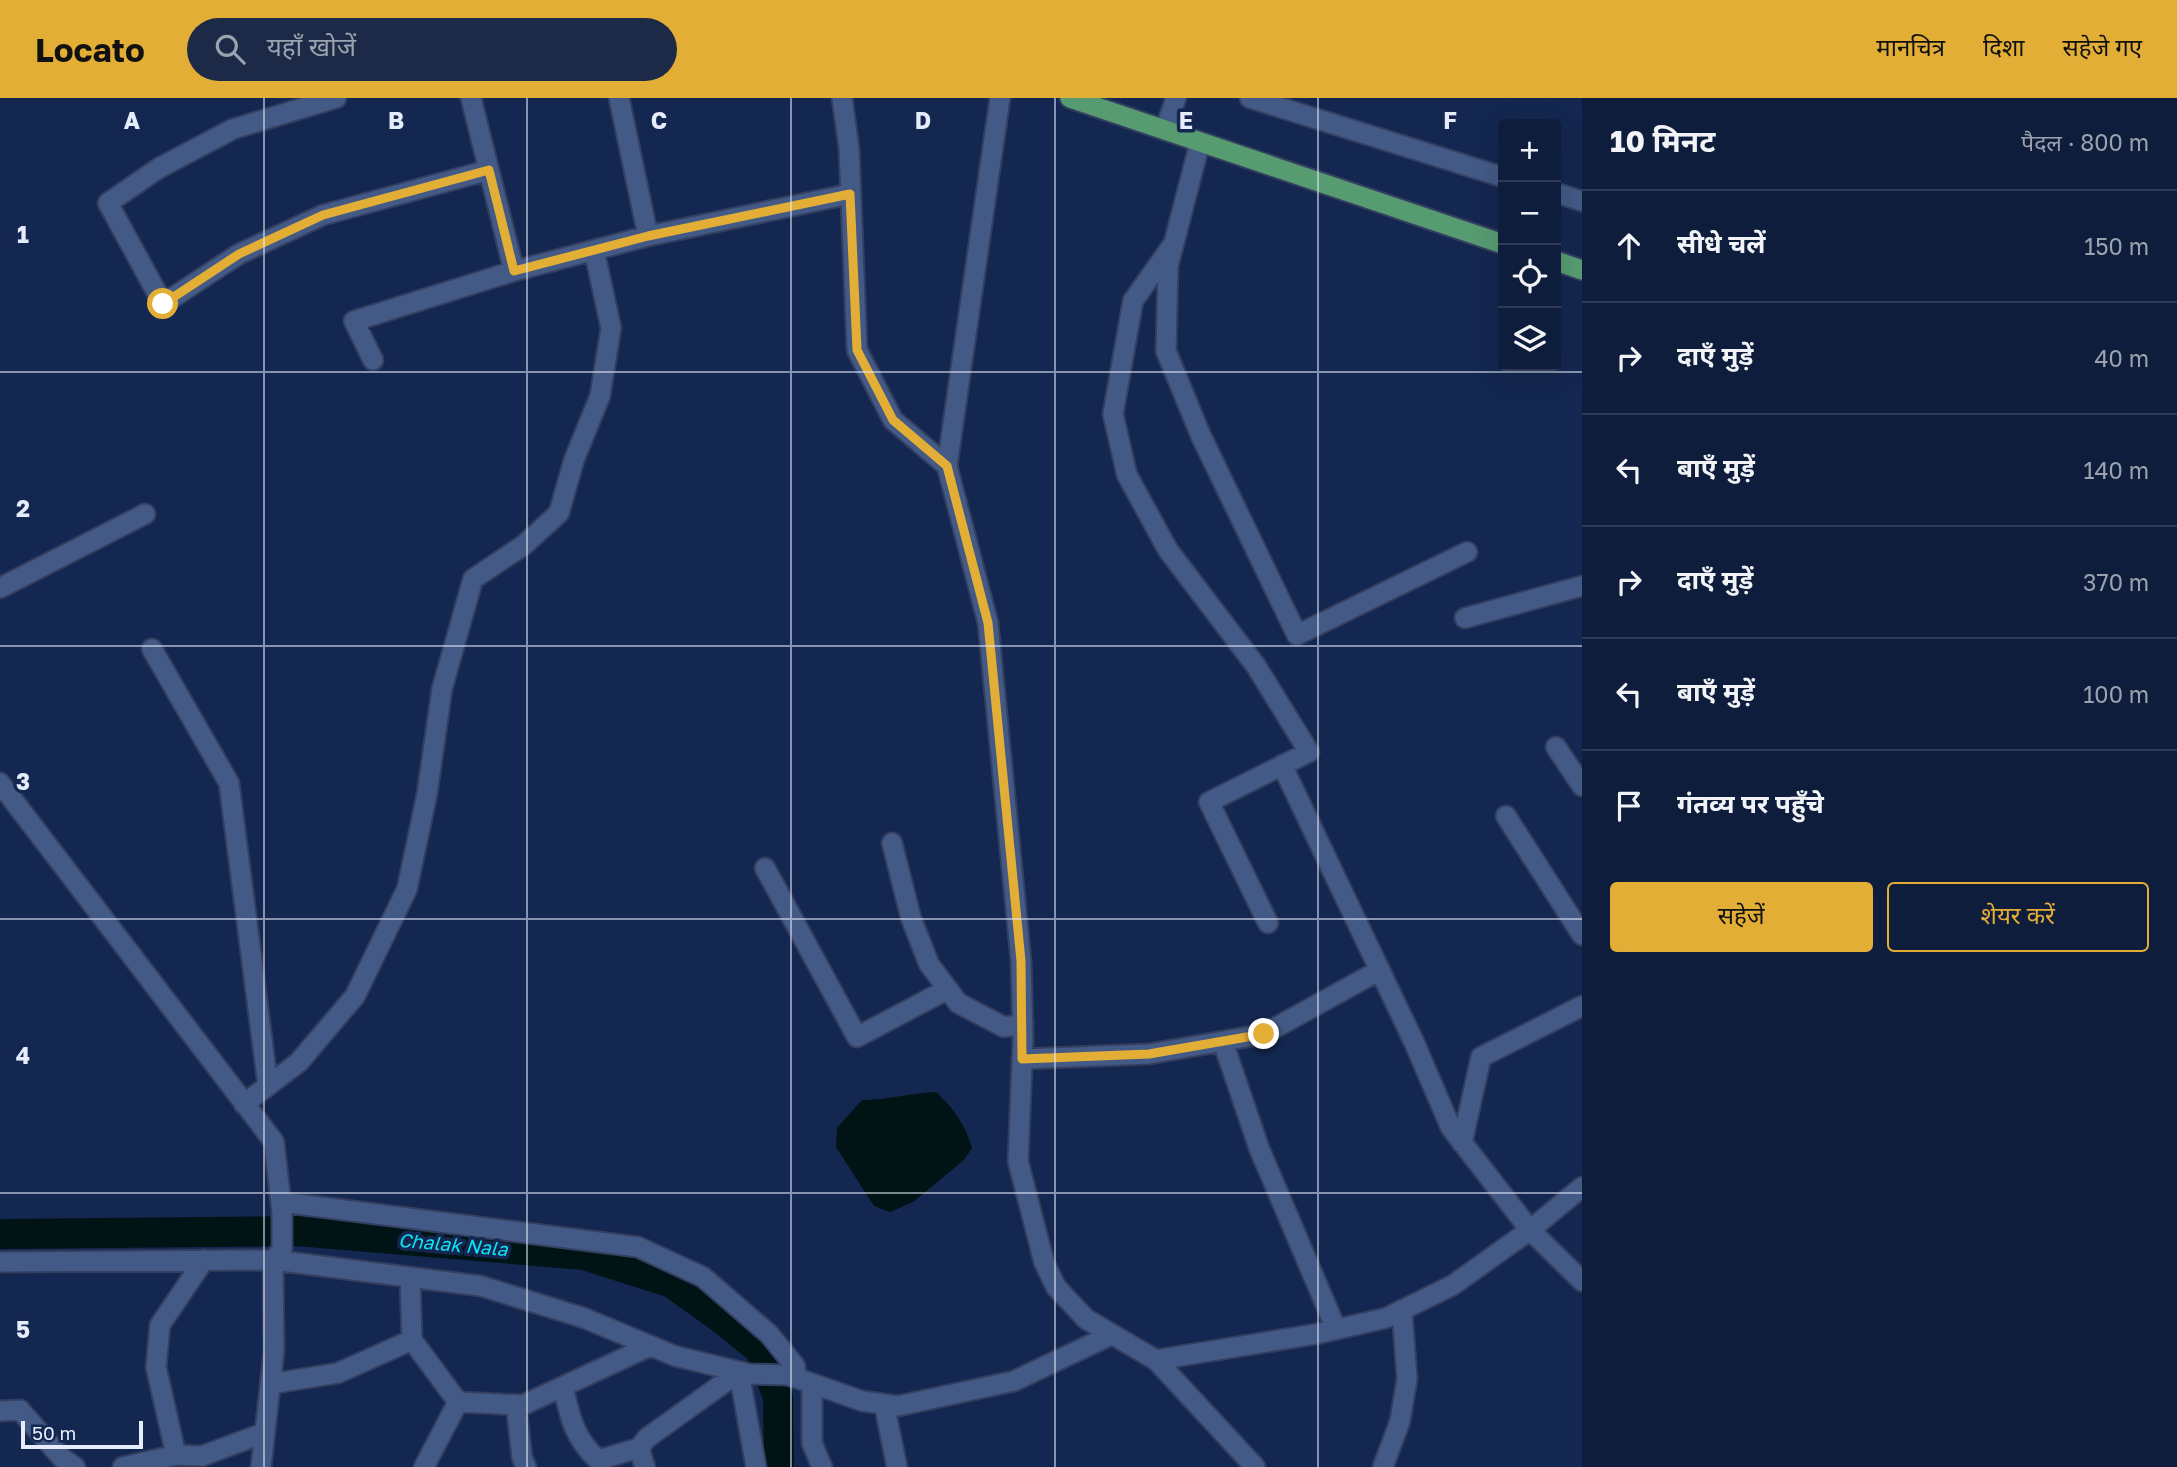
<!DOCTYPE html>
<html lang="hi">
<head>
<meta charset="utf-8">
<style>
  body { margin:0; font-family:"Golos Text","Noto Sans Devanagari",sans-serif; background:#1d2a47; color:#f1f3f6 }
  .controls { position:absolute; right:21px; top:21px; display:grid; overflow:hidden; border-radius:7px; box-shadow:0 7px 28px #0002 }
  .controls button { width:63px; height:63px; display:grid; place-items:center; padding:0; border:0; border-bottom:2px solid #2f3b56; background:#0f1d3c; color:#f1f3f6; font:35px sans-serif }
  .scale { position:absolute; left:21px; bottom:18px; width:122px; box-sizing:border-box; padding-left:7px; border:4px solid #e5edfd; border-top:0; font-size:19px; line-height:24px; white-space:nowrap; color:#e5edfd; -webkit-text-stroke:5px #142750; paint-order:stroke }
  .stop { position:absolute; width:21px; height:21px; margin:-16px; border:5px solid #e3ae35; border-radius:50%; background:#fff }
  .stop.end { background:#e3ae35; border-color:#fff; box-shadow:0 2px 7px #0008 }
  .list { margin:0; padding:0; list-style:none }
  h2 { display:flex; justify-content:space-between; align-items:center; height:91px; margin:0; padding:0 28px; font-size:30px }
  h2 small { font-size:23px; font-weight:400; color:#9ba2af }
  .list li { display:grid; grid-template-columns:46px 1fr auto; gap:21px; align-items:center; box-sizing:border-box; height:112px; padding:0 28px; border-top:2px solid #2f3b56 }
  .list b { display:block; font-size:26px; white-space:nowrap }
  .list em { font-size:23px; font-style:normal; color:#9ba2af }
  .actions { display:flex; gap:14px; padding:21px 28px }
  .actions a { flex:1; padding:16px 0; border:2px solid #e3ae35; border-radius:7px; text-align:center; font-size:24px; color:#e3ae35 }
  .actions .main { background:#e3ae35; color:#111 }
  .icon { flex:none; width:38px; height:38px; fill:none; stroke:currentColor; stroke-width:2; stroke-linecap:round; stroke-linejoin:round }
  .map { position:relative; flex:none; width:1582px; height:1369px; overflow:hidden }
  header { display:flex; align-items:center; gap:42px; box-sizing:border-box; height:98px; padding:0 35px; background:#e3ae35; color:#111 }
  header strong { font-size:33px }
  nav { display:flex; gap:38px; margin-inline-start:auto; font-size:24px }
  .search { width:490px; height:63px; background:#1d2a47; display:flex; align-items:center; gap:18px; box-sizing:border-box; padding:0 24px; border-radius:38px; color:#9ba2af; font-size:26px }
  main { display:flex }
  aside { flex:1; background:#0f1d3c }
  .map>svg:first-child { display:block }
  .water { fill:#001315 }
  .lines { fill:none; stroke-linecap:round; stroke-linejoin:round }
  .river { stroke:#001315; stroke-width:30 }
  .minor-casing { stroke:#343f60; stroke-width:23 }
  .tertiary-casing { stroke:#343f60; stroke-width:23 }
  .primary-casing { stroke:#343f60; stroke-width:23 }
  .minor { stroke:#435a87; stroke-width:19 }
  .tertiary { stroke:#435a87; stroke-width:19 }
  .primary { stroke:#579b71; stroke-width:19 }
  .route { stroke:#e3ae35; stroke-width:9 }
  .grid { fill:none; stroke:#e5edfd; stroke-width:2; stroke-opacity:0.55 }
  .labels { text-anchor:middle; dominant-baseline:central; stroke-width:7; stroke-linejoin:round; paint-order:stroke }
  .water-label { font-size:19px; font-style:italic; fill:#0de4f3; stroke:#142750 }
  .grid-label { font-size:23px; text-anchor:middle; font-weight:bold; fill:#e5edfd; stroke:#142750; stroke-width:7; stroke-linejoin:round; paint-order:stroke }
</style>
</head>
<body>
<header>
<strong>Locato</strong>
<div class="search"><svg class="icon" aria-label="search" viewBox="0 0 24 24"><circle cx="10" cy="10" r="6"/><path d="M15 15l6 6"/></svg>यहाँ खोजें</div>
<nav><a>मानचित्र</a><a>दिशा</a><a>सहेजे गए</a></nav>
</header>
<main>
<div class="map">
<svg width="1582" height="1369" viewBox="0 0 1582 1369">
  <rect width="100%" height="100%" fill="#142750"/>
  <path class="water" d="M936 994C954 1011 965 1026 972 1050L964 1062 913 1104 890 1114 874 1108 836 1049 837 1030 862 1002C887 1002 910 995 936 994Z"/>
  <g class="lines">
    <path class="river" d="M0 1136 297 1133 584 1157 672 1185 722 1221 760 1252 778 1299 779 1369"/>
    <g class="minor-casing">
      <path id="minor" d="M336 0 233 31 159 70 108 105 163 206 239 156 323 117 489 72
        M471 0 514 173
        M619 0 648 138
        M1250 0 1503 79
        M1165 32 1176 0
        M1200 44 1168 168 1166 253 1201 338 1297 537 1467 454
        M1556 95 1582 103
        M1174 145 1133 203 1113 316 1127 377 1168 452 1256 568 1309 654 1209 704 1268 825
        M373 262 354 223 514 173 648 138 850 96
        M947 368 1000 0
        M0 490 145 416
        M1465 520 1582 488
        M152 551 229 685 268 988
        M1556 649 1582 688
        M1282 667 1414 944 1451 1030 1530 1132 1582 1183
        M0 685 274 1044 282 1114V1152L273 1162 274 1253 261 1369
        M1506 718 1582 837
        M892 745 911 820 929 866 958 905 1004 929 1023 926
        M765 770 857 939 948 891
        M1223 944 1259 1050 1336 1231
        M1022 961 1149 956 1264 936 1380 872
        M244 1006 299 964 355 898 407 791 427 696 442 591 473 481 524 447 559 415 574 362 600 298 611 230 594 152
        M1462 1045 1481 959 1582 908
        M281 1104 638 1149 703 1179 769 1236 795 1268 796 1280
        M204 1162 160 1227 156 1269 176 1357 202 1358 264 1335
        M0 1164 273 1162 481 1188 584 1220 675 1258 749 1276 788 1277 862 1303 898 1308 1014 1283 1111 1237
        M410 1179 412 1242 458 1304 523 1307 650 1248
        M1156 1262 1255 1369
        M270 1286 338 1275 412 1242
        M812 1286V1345L822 1369
        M563 1289C570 1319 574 1340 598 1362L639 1350
        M884 1306 897 1369
        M516 1307 522 1359 526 1369
        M0 1313 20 1312 62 1360 75 1369
        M123 1369 176 1357
        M424 1369 458 1304
        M645 1369 639 1350 647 1340 739 1274 756 1369
        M1383 1369 1400 1323 1407 1281 1402 1212"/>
    </g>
    <g class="tertiary-casing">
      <path id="tertiary" d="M842 0 849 50 857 252 893 322 947 368 988 525 1021 863 1023 942 1018 1063 1044 1164 1056 1189 1086 1221 1156 1262 1316 1236 1386 1220 1453 1187 1530 1132 1582 1089"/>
    </g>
    <g class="primary-casing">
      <path id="primary" d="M1070 0 1503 146
        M1556 163 1582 172"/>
    </g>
    <use href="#minor" class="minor"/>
    <use href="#tertiary" class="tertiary"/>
    <use href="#primary" class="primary"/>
  </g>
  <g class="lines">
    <path class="route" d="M163 206 239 156 323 117 489 72 514 173 648 138 850 96 857 252 893 322 947 368 988 525 1021 863 1022 961 1149 956 1264 936"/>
  </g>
  <path class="grid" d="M264 0V1369M527 0V1369M791 0V1369M1055 0V1369M1318 0V1369M0 274H1582M0 548H1582M0 821H1582M0 1095H1582"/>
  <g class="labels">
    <g class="water-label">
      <text transform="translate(453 1146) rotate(5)">Chalak Nala</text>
    </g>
  </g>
  <g class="grid-label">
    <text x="132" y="31">A</text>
    <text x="396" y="31">B</text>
    <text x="659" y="31">C</text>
    <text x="923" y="31">D</text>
    <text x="1186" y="31">E</text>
    <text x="1450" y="31">F</text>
    <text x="23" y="145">1</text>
    <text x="23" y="419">2</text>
    <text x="23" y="692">3</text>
    <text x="23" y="966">4</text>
    <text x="23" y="1240">5</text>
  </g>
</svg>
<div class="controls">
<button>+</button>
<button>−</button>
<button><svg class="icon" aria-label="locate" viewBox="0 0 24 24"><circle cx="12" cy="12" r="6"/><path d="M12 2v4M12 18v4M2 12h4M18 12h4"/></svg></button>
<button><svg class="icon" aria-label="layers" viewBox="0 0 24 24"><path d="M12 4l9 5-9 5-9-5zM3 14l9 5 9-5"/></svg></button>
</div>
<div class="scale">50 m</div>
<div class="stop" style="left:163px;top:206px"></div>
<div class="stop end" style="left:1264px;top:936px"></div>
</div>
<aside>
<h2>10 मिनट<small>पैदल · 800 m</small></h2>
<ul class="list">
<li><svg class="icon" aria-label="ahead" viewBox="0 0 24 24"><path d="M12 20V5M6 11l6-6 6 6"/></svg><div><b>सीधे चलें</b></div><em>150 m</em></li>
<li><svg class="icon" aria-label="right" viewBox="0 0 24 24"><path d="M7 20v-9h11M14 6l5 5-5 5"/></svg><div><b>दाएँ मुड़ें</b></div><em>40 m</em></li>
<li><svg class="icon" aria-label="left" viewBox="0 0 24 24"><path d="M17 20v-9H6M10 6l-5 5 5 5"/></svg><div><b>बाएँ मुड़ें</b></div><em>140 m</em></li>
<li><svg class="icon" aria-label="right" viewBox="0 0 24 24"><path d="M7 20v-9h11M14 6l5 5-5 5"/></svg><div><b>दाएँ मुड़ें</b></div><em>370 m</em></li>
<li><svg class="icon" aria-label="left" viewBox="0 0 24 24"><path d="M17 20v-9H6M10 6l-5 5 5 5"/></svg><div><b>बाएँ मुड़ें</b></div><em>100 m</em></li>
<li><svg class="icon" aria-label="arrive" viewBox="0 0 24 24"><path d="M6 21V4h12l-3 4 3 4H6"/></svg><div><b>गंतव्य पर पहुँचे</b></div></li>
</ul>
<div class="actions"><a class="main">सहेजें</a><a>शेयर करें</a></div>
</aside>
</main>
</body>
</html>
